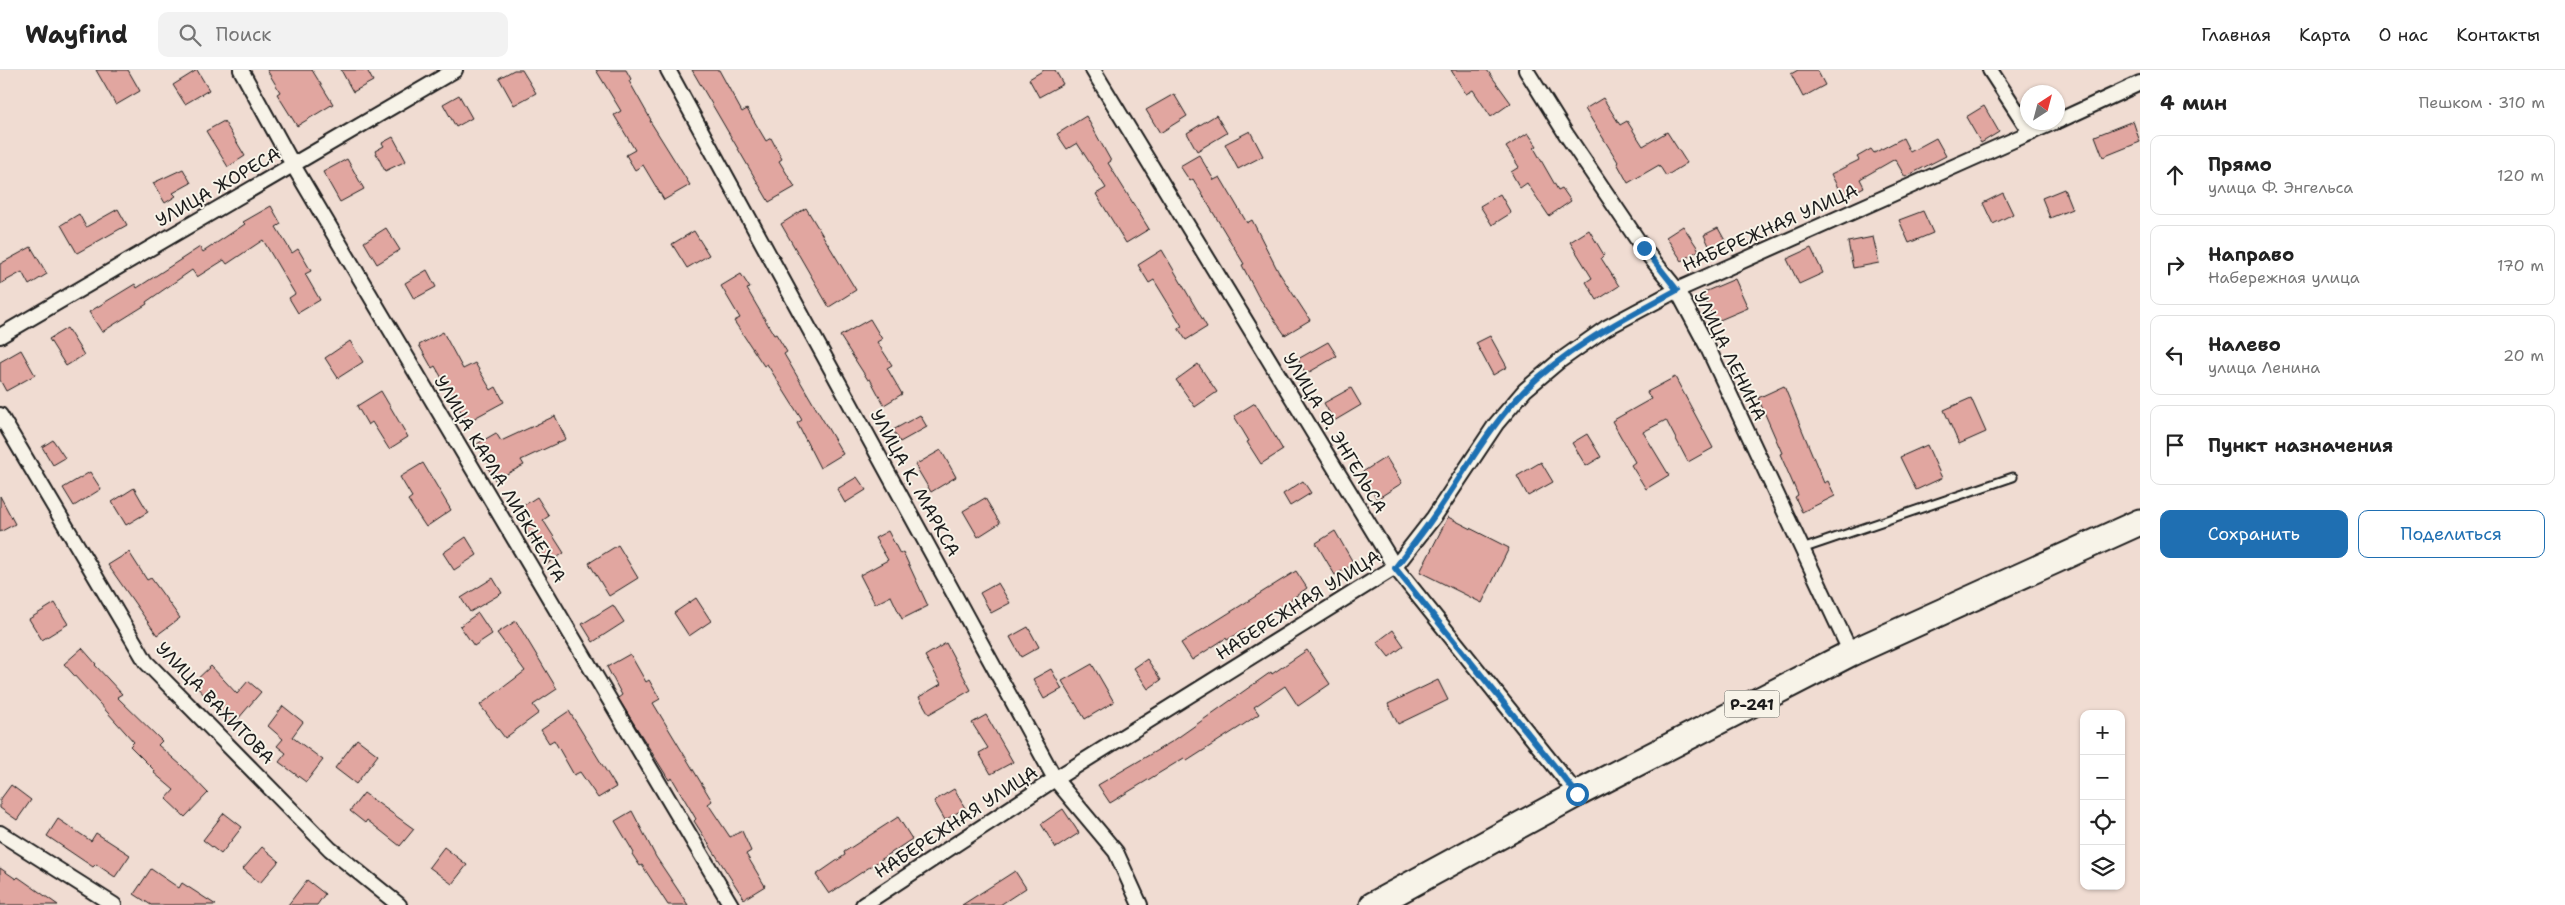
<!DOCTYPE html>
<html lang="ru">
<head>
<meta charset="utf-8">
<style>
  body { margin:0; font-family:"Shantell Sans",sans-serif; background:#f2f2f2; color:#222 }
  .controls { position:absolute; right:15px; bottom:15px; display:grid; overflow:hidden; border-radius:10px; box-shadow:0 1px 4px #0004 }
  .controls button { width:45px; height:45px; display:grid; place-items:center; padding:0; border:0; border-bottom:1px solid #e0e0e0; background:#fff; color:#222; font:25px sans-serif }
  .compass { position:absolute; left:2020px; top:15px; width:45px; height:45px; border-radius:50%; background:#fff; box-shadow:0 1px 4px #0004; rotate:36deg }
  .stop { position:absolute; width:15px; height:15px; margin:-11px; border:4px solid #1f6fb2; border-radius:50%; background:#fff }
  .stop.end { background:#1f6fb2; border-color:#fff; box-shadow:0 1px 5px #0008 }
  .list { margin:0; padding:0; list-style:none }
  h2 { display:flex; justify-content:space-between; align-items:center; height:65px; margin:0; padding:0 20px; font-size:21px }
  h2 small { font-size:16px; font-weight:400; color:#767676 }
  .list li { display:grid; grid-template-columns:32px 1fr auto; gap:15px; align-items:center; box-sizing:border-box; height:80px; margin:0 10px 10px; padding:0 10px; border:1px solid #e0e0e0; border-radius:10px }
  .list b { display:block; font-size:19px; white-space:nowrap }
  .list p { margin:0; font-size:16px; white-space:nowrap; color:#767676 }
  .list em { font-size:16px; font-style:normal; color:#767676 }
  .actions { display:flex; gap:10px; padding:15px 20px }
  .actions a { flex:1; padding:11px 0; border:1px solid #1f6fb2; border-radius:10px; text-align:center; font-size:18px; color:#1f6fb2 }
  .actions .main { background:#1f6fb2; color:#fff }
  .icon { flex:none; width:28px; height:28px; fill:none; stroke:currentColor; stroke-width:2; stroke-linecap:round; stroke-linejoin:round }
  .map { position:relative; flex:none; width:2140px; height:835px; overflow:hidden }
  header { display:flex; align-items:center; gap:30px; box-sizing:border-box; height:70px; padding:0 25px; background:#fff; border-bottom:1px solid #e0e0e0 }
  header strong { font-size:24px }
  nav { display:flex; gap:28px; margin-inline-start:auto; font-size:18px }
  .search { width:350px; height:45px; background:#f2f2f2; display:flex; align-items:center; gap:12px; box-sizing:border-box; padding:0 18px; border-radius:10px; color:#767676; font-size:19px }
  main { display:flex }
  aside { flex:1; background:#fff }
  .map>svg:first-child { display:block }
  .building { fill:#e1a6a0; stroke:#1c1c1c }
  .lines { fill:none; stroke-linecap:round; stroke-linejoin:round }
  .lane-casing { stroke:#1c1c1c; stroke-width:11 }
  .street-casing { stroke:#1c1c1c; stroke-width:18 }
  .highway-casing { stroke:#1c1c1c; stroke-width:29 }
  .lane { stroke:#f7f3e8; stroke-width:7 }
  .street { stroke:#f7f3e8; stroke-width:14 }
  .highway { stroke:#f7f3e8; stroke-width:25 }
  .route { stroke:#1f6fb2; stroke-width:6 }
  .labels { text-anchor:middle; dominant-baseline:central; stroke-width:4; stroke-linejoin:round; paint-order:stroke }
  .shield { fill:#f7f3e8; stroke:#5e5c59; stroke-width:1 }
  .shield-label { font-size:16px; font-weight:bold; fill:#1c1c1c }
  .street-label { font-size:18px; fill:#1c1c1c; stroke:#f7f3e8 }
</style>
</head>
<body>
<header>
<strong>Wayfind</strong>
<div class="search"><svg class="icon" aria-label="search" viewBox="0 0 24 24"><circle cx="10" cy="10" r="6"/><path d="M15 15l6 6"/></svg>Поиск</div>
<nav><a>Главная</a><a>Карта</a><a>О нас</a><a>Контакты</a></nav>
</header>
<main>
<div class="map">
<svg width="2140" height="835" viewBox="0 0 2140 835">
  <rect width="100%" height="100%" fill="#f0dcd2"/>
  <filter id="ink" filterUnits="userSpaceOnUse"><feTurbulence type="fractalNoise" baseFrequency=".02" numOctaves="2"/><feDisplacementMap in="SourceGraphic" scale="10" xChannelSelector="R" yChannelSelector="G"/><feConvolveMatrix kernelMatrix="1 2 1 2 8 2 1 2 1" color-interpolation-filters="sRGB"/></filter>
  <g filter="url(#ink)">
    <path class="building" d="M96 0H128L140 21 116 35Z
      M197 0 209 20 185 34 173 15Z
      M267 0H312L333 34 297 56 277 24 280 22Z
      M341 0H367L373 11 353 22Z
      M514 0H522L536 23 514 35 499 8Z
      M596 0H626L631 9 629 11 651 50 650 51 690 115 664 130 643 95 635 100 626 85 635 80 614 45 621 41Z
      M692 0H719L742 42 747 39 766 71 771 68 782 89 779 91 795 117 769 132Z
      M1044 0H1055L1063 14 1039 27 1029 9Z
      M1451 0H1487L1511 33 1491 47 1473 20 1466 24Z
      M1798 0H1817L1825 15 1803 27 1791 4Z
      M1174 24 1187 46 1160 63 1146 40Z
      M459 25 472 48 456 57 443 34Z
      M1603 28 1620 55 1627 51 1643 76 1667 62 1687 93 1666 106 1659 95 1628 113 1617 93 1618 92 1585 39Z
      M1984 36 1999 62 1981 73 1966 47Z
      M1216 45 1227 63 1197 81 1187 63Z
      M1086 46 1111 91 1108 93 1149 159 1126 173 1096 124 1106 118 1077 73 1067 79 1057 64Z
      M224 51 245 86 228 97 206 61Z
      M2133 51 2140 72 2103 87 2095 66Z
      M1250 61 1263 86 1238 99 1225 74Z
      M1528 63 1537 76 1534 78 1558 120 1562 118 1571 131 1549 146 1527 113 1520 118 1511 102 1519 97 1506 77Z
      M393 67 406 91 385 101 375 81 384 76 382 73Z
      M1903 68 1910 82 1936 68 1946 86 1905 107 1895 89 1860 109 1864 117 1843 128 1831 104 1859 90 1857 87 1871 79 1874 83Z
      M1199 85 1214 110 1220 107 1247 153 1252 150 1278 201 1310 250 1285 265 1258 226 1242 195 1244 194 1193 109 1190 111 1180 96Z
      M347 89 364 119 340 132 323 102Z
      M183 99 191 113 173 123 176 126 165 133 153 113Z
      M2064 119 2072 139 2050 148 2042 128Z
      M2003 123 2013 144 1993 154 1983 133Z
      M1500 124 1511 143 1492 155 1480 136Z
      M271 136 281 154 276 157 292 183 298 179 311 201 305 204 320 230 298 243 289 228 295 224 263 170 227 194 224 190 197 207 192 200 146 232 147 234 102 262 89 242 135 214 137 218 200 177 203 182 245 154 243 152Z
      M806 138 856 220 829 237 781 154Z
      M118 139 127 155 77 183 61 155 79 144 86 157Z
      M1923 141 1933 163 1909 173 1899 150Z
      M1683 156 1699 180 1682 191 1666 167Z
      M386 158 400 180 377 194 364 172Z
      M1718 158 1728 176 1713 184 1704 165Z
      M1589 160 1604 185 1601 188 1619 216 1597 230 1586 212 1592 208 1570 172Z
      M694 161 709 185 687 198 672 174Z
      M1873 167 1879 193 1853 198 1848 172Z
      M31 177 47 204 29 215 22 202 0 214V194Z
      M1811 178 1823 203 1799 214 1787 189Z
      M1162 180 1207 257 1186 270 1178 258 1182 256 1154 210 1149 213 1138 195Z
      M427 200 436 217 414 229 405 213Z
      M741 204 750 218 747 219 774 265 776 264 787 282 784 284 843 384 820 398 797 353 802 350 767 294 764 296 734 251 740 248 721 216Z
      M1735 209 1748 238 1715 252 1702 223Z
      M870 249 882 269 877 272 892 295 887 298 902 324 884 335 870 309 868 310 840 266Z
      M67 258 84 285 66 296 49 269Z
      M443 262 463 299 475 293 491 320 496 317 504 332 467 352 435 296 432 298 419 275Z
      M1490 266 1507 297 1493 305 1476 273Z
      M350 271 363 292 338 308 325 288Z
      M1328 272 1337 286 1306 304 1298 289Z
      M21 280 35 305 6 321 0 310V292Z
      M1198 294 1217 322 1195 337 1176 310Z
      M1675 307 1713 378 1688 392 1666 350 1643 362 1669 405 1646 419 1631 395 1635 392 1612 351 1651 329 1647 322Z
      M1784 316 1824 413 1828 411 1835 426 1802 442 1795 427 1798 425 1780 384 1782 383 1758 328Z
      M1351 318 1361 335 1334 351 1324 333Z
      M381 321 408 367 389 379 372 352 368 355 357 336Z
      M1971 328 1986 362 1959 374 1944 340Z
      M1255 333 1283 380 1261 394 1247 372 1249 371 1234 346Z
      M920 345 927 357 900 372 893 360Z
      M555 346 566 369 521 390 524 395 495 410 488 398 491 397 477 374 496 363 501 371Z
      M1587 364 1601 387 1586 396 1572 373Z
      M53 370 65 388 53 395 42 377Z
      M1927 375 1942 408 1916 420 1900 387Z
      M941 380 956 407 931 422 915 395Z
      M1386 387 1402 413 1377 429 1361 403Z
      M1541 392 1553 412 1528 426 1517 406Z
      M423 393 451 440 426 457 408 430 412 427 400 407Z
      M90 402 101 419 74 436 63 418Z
      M857 407 866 420 845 433 837 419Z
      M1303 411 1311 423 1290 436 1283 424Z
      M134 418 148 442 126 455 112 432Z
      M0 426 15 454 0 462Z
      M537 427 549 446 543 450 564 483 547 494 515 441Z
      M985 428 1000 453 978 467 963 441Z
      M1448 447 1509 478 1482 533 1420 502Z
      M888 461 900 484 903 482 928 536 902 549 891 526 875 534 860 505 888 490 875 468Z
      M1335 461 1354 494 1335 505 1316 473Z
      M466 467 477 485 454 500 443 483Z
      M618 475 638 508 609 526 589 493Z
      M129 482 147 510 151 508 180 548 157 565 108 495Z
      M1296 501 1307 518 1265 548 1227 570 1226 568 1192 590 1181 573Z
      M493 508 502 523 470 542 461 528Z
      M998 513 1010 533 991 543 980 523Z
      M696 528 711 551 689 566 674 543Z
      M55 533 68 554 42 570 29 549Z
      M613 535 624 552 593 572 582 554Z
      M478 543 492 564 474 576 460 556Z
      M516 551 557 619 533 635 539 643 505 668 480 635 525 601 497 563Z
      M1028 557 1039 577 1021 587 1010 567Z
      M1393 560 1404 576 1389 587 1377 572Z
      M946 573 971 620 929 644 919 627 941 614 925 586Z
      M82 578 96 594 95 595 122 624 117 627 162 671 158 675 181 695 208 723 185 747 166 729 174 720 154 703 155 701 130 676 134 672 64 594Z
      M1307 580 1330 614 1298 636 1285 616 1254 637 1259 644 1240 657 1187 691 1184 688 1110 733 1098 715 1173 671 1271 602 1272 604Z
      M630 584 646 612 649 610 660 629 653 633 712 731 708 734 730 767 742 761 751 781 746 784 765 816 744 829 694 751 696 749 672 708 669 710 618 628 622 625 607 597Z
      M1147 589 1161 610 1148 619 1134 598Z
      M1092 594 1114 632 1085 649 1062 611Z
      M211 596 237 624 248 611 261 622 232 656 219 645 221 643 193 613Z
      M1051 599 1062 619 1044 629 1033 609Z
      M1438 610 1448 630 1398 654 1388 634Z
      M283 636 303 652 292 667 323 690 306 712 279 692 286 683 277 676 283 669 268 656Z
      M569 641 616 717 598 728 580 702 574 705 554 670 549 673 541 660Z
      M986 645 1013 692 991 704 979 683 988 678 972 653Z
      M357 669 378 685 356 714 335 698Z
      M11 715 31 730 17 750 0 738V730Z
      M954 719 965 738 945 750 934 731Z
      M364 723 414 759 400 776 367 750 365 753 350 741Z
      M1063 739 1079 763 1056 778 1041 754Z
      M632 741 656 787 688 835H668L642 795 640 796 632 784 634 783 615 751Z
      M224 743 242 757 221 784 203 770Z
      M898 747 912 769 829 824 816 805 845 785 844 782Z
      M58 749 91 771 96 763 130 785 115 807 96 794 93 797 47 766Z
      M262 777 279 791 260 813 243 799Z
      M444 777 467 795 452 814 429 797Z
      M0 798 16 809 18 807 58 835H0Z
      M151 799 179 818 182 813 216 835H151L134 824Z
      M1015 801 1026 818 1000 835H962Z
      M307 810 325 824 317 835H288Z"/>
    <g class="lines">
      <g class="lane-casing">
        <path id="lane" d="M1802 479 2013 407"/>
      </g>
      <g class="street-casing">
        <path id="street" d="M241 0 293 95 731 835
          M668 0 1055 709 1116 782 1140 835
          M1093 0 1395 497 1577 724
          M1526 0 1566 64 1643 178 1677 220 1707 276 1851 583
          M1990 0 2031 63
          M2058 51 2140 13
          M0 266 455 0
          M0 345 146 592 330 779 399 835
          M0 763 114 835
          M863 835 1055 709 1395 497 1434 447 1496 354 1525 320 1558 292 1606 258 1677 220 2054 52"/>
      </g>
      <g class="highway-casing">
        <path id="highway" d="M1373 835 1577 724 1851 583 2140 452"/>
      </g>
      <use href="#lane" class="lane"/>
      <use href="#street" class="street"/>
      <use href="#highway" class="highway"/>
    </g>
  </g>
  <g class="lines" filter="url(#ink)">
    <path class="route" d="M1577 724 1395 498C1408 481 1422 464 1434 446 1464 404 1488 357 1525 320 1568 277 1624 249 1677 220L1644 178"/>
  </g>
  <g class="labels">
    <rect class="shield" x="1724.5" y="620.5" width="55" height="27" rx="4"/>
    <g class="shield-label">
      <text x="1752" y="634">Р-241</text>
    </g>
    <g class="street-label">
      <text transform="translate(218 117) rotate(-30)">УЛИЦА ЖОРЕСА</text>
      <text transform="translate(1770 158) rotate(-24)">НАБЕРЕЖНАЯ УЛИЦА</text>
      <text transform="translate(1730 286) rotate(64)">УЛИЦА ЛЕНИНА</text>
      <text transform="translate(1335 363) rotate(59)">УЛИЦА Ф. ЭНГЕЛЬСА</text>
      <text transform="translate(500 409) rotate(59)">УЛИЦА КАРЛА ЛИБКНЕХТА</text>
      <text transform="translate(915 413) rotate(61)">УЛИЦА К. МАРКСА</text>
      <text transform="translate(1298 535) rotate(-32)">НАБЕРЕЖНАЯ УЛИЦА</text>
      <text transform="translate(215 633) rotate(46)">УЛИЦА ВАХИТОВА</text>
      <text transform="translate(956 752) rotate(-33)">НАБЕРЕЖНАЯ УЛИЦА</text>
    </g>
  </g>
</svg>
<div class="controls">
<button>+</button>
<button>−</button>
<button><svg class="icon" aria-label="locate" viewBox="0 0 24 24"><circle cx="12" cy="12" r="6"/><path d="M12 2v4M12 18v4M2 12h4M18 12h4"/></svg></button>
<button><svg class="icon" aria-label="layers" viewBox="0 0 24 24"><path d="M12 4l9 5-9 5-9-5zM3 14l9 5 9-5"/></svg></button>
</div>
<svg class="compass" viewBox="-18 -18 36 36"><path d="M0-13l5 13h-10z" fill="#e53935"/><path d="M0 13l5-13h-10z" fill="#767676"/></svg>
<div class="stop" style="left:1577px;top:724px"></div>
<div class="stop end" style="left:1644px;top:178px"></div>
</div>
<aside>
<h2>4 мин<small>Пешком · 310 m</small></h2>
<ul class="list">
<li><svg class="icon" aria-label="ahead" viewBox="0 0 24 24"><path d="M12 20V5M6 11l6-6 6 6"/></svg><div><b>Прямо</b><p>улица Ф. Энгельса</p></div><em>120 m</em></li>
<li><svg class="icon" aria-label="right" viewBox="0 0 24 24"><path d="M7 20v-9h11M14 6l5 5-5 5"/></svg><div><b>Направо</b><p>Набережная улица</p></div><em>170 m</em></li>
<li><svg class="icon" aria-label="left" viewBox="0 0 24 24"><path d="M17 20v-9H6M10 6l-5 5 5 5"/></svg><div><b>Налево</b><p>улица Ленина</p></div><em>20 m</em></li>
<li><svg class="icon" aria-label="arrive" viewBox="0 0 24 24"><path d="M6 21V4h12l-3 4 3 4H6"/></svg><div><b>Пункт назначения</b></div></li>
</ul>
<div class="actions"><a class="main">Сохранить</a><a>Поделиться</a></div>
</aside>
</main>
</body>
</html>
